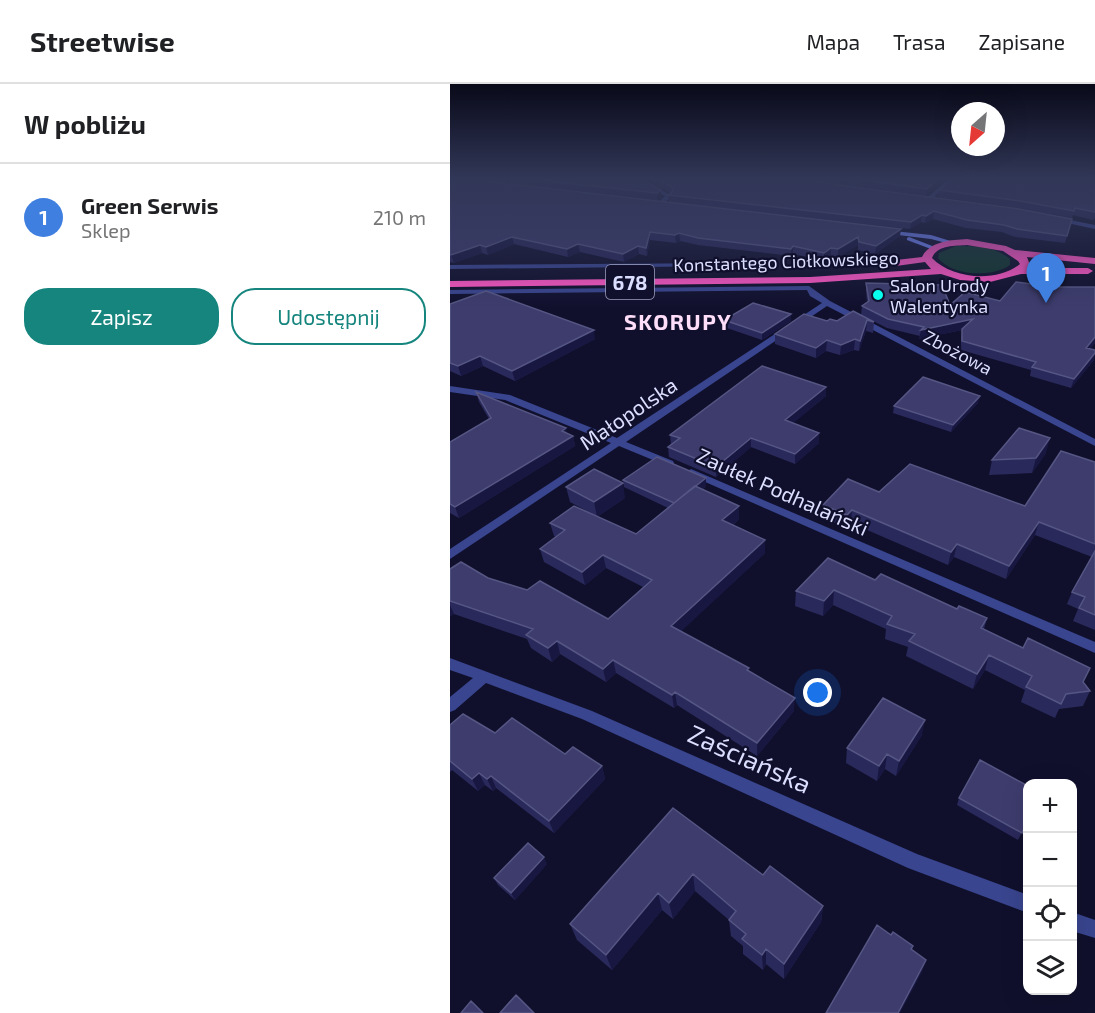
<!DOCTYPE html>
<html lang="pl">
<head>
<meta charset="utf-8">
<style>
  body { margin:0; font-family:"Exo 2",sans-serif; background:#f2f2f2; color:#202124 }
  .controls { position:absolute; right:18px; bottom:18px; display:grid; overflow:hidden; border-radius:12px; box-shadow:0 6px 24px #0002 }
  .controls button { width:54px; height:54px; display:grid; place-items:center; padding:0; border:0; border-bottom:2px solid #e0e0e0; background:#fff; color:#202124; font:30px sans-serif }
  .compass { position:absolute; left:501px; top:18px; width:54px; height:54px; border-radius:50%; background:#fff; box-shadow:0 6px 24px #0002; rotate:207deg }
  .you { position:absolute; left:368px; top:609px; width:21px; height:21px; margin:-15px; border:4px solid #fff; border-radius:50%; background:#1a73e8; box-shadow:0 0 0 9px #1a73e833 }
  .badge { display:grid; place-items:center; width:39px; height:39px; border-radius:50%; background:#15857e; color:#fff; font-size:20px; font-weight:700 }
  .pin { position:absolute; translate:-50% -50px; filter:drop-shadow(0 2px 3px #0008) }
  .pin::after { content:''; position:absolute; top:32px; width:21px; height:18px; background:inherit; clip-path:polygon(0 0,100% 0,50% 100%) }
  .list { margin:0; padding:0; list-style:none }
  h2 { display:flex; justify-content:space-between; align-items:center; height:78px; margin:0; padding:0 24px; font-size:26px }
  h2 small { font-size:20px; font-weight:400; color:#757577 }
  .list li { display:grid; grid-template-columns:39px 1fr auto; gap:18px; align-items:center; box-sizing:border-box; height:108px; padding:0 24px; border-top:2px solid #e0e0e0 }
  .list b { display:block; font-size:22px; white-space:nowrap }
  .list p { margin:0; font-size:20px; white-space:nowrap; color:#757577 }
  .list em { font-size:20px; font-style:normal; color:#757577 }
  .actions { display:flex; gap:12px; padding:18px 24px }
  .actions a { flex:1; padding:14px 0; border:2px solid #15857e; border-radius:24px; text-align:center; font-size:21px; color:#15857e }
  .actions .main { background:#15857e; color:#fff }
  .icon { flex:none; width:33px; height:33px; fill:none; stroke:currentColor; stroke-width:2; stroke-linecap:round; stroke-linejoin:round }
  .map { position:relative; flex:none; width:645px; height:929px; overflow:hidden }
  header { display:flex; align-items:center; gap:36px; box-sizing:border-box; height:84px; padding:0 30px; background:#fff; border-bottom:2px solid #e0e0e0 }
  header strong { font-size:28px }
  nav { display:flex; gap:33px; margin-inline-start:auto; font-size:21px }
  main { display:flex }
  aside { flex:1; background:#fff }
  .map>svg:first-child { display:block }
  .green { fill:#133730 }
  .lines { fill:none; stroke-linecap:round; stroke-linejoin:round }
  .street { fill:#39458e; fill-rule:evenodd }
  .secondary { fill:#7388ff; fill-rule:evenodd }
  .highway { fill:#ff57c4; fill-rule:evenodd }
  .wall { fill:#2a295b }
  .shaded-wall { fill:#181741 }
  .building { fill:#3d3c6d; stroke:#565684; stroke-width:1.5 }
  .poi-dot { fill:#08ffed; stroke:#10102d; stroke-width:2 }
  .labels { text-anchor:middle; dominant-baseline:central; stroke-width:4.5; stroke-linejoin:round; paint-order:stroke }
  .far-street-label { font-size:18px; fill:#dcdeff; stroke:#10102d }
  .far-poi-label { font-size:18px; fill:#dcdeff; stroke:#10102d; text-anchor:start }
  .shield { fill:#10102d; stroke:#9fa0c0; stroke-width:1.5 }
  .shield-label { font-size:20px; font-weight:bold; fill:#dcdeff }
  .street-label { font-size:21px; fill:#dcdeff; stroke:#10102d }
  .far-district-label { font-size:22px; font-weight:bold; letter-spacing:1.5px; fill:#ffdef9; stroke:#10102d }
  .near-street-label { font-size:26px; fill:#dcdeff; stroke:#10102d }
</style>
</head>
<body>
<header>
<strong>Streetwise</strong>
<nav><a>Mapa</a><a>Trasa</a><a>Zapisane</a></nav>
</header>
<main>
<aside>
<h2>W pobliżu<small></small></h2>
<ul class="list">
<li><span class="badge" style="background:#3f7fe0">1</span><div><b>Green Serwis</b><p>Sklep</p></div><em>210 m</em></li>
</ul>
<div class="actions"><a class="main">Zapisz</a><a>Udostępnij</a></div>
</aside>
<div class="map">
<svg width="645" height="929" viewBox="0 0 645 929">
  <rect width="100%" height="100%" fill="#10102d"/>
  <path class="green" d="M506 162C524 162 545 162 560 175V181C542 194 502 192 488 174L489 169Z"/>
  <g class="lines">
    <path class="street" d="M184 95H191L222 112 211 122H207V120L215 112Z
      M498 95H504L481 116H477V114Z
      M605 133 645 141V145L603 136Z
      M284 179V181L282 182 0 185V181Z
      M359 202 380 217 645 355V362L377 222 176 358 223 377 224 379 223 381H215L169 362 0 475V465L161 359 55 316 0 308V302L60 311 167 354 372 219 360 212 357 206 0 210V206Z
      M241 385 645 558V569L237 390 236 388Z
      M0 574 142 627 467 770 578 811V829L458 784 132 635 36 599 5 626 0 628V613L23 594 0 586Z
      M622 828 645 836V854L622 847Z"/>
    <path class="secondary" d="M434 146 481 151 507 159 504 161 481 155 432 149V147Z
      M459 153 485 163 486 164 481 165 457 156V154Z"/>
    <path class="highway" d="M517 155 556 162 565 166 645 174V180L577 173 580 181 578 184H638L643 187 638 190H571L540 198 510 196 491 190 360 199 0 203V197L360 193 481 185 475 178 446 182 441 179 446 176 472 173C480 157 501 156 517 155ZM517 161 553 167 568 177 570 180C547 199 502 195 482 174 487 161 504 162 517 161Z"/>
  </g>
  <path class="wall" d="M0 95 450 152 425 170 408 166V161L388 173 381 172 374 176 343 170 341 172 248 161 230 157 226 159 200 156 197 172 189 170 174 178 130 168 118 173 64 160 38 171 32 169 4 179 0 178Z
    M18 95H192L211 106V113L207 116Z
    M195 95H355L411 104 622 135 615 159 565 153 552 148 516 144 483 135 475 139 471 138 460 145 219 118 218 111 221 109Z
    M356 95H495L476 112Z
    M645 95V134L643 136 623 131 622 134 568 124 488 113 489 106Z
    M416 199 500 221 550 217 605 203H645V259L640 265 644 276 621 304 580 292 581 286 511 266V254L512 246 469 255 470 252 437 244 411 231 412 222 417 218 416 207Z
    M0 220 145 255 65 297 33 282 11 292 0 287Z
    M403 227 424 238 423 249 416 247 409 267 404 266 390 271 376 267 366 274 325 260V250L377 237H387Z
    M274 236 341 237 312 256 274 243Z
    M376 303V312L343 339 369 349V359L345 380 301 363 266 393 219 373 218 363 221 360 220 351Z
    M26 308 123 352 125 362 9 434 0 429V358L39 335 29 318Z
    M528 319 501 348 443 329 444 322Z
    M596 369 582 389 539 391 542 376Z
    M645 378V546L623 537 628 525 617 520 622 508 642 473 585 451 556 495 504 473 498 481 401 439 396 444 372 433 373 421 429 408 575 422Z
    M173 396 256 402 252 406 289 435 283 441 315 456V469L231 547 299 588 344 627 307 672 227 621 224 624 166 589 156 598 110 570 102 578 81 564 77 555 4 530 0 532V485L38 494 158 535 193 503 156 484 135 501 94 478 90 465 106 453 104 452 100 439 146 432 120 418 116 403 175 414 147 433 186 450 218 424 174 403Z
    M425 496 507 525 537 534 534 545 633 598 640 607 633 622 609 625 605 634 571 618 575 606 535 586 523 605 456 572 458 563 435 555 436 545 383 521 373 532 345 522 346 507Z
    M0 641 45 649 115 670 152 682 155 695 104 749 46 704 43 707 35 701 28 707 2 686 0 688Z
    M472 651 446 692 435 685 427 697 396 679 397 664Z
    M509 714 578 736 568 756 507 721Z
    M223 724 313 791 373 822 371 838 334 895 316 880 313 886 293 870V862L281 852 279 836 245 807 223 835 212 826 162 886 127 856 120 840Z
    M97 780 65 816 48 801 44 794Z"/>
  <path class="shaded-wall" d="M488 95H495L476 112 477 105Z
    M211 106V113L207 116V109Z
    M484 127 483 135 475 139 476 132Z
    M472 131 471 138 460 145 461 138Z
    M451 145 450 152 425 170 426 162Z
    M200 148V156L197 172 196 164Z
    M229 149 230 157 226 159 225 151Z
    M62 153 64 160 38 171 36 163Z
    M408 153V161L388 173V165Z
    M128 160 130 168 118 173 117 165Z
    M30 161 32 169 4 179 1 171Z
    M188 162 189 170 174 178 173 170Z
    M343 162V170L341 172V165Z
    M381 164V172L374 176V169Z
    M341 230V237L312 256V249Z
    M523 235 521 244 469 255 471 246Z
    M417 236 416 247 409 267 410 257Z
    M144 246 145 255 65 297 62 287Z
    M645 253V259L633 273 636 264Z
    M405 255 404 266 390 271 391 261Z
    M377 256 376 267 366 274V264Z
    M645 269 644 276 621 304 624 295Z
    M30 272 33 282 11 292 8 282Z
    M376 303V312L335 346V336Z
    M530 312 528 319 501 348 503 341Z
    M116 344 118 355 123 352 125 362 9 434 5 423Z
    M369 349V359L345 380V370Z
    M301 354V363L266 393V383Z
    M600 354 596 369 582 389 586 374Z
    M256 394V402L226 427 225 420Z
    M173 399 175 414 147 433 144 418Z
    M289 422V435L273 449 272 436Z
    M402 426 401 439 396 444 397 431Z
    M589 438 585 451 556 495 559 482Z
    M315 456V469L223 555 221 542Z
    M507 460 504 473 498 481 501 468Z
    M153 471 156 484 135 501 132 488Z
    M384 506 383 521 373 532 374 517Z
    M0 521 4 530 0 532Z
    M107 557 110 570 102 578 98 564Z
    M539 571 535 586 523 605 527 590Z
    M163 576 166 589 156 598 153 585Z
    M225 608 227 621 224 624 222 611Z
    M345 614 344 627 307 672V659Z
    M475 636 472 651 446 692 449 677Z
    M437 670 435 685 427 697 429 682Z
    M152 682 155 695 104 749 99 737Z
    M29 689 35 701 28 707 22 695Z
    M41 692 46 704 43 707 37 695Z
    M94 773 97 780 65 816 61 809Z
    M243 790 245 807 223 835 219 819Z
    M208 809 212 826 162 886 156 871Z
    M373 822 371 838 334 895V880Z
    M316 865V880L313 886 312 871Z
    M476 876 472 888 450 929H448Z"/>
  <path class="building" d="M0 95H17L451 145 426 162 409 158 408 153 388 165 381 164 374 169 343 162 341 165 248 154 229 149 225 151 200 148 196 164 188 162 173 170 128 160 117 165 62 153 36 163 30 161 1 171 0 170Z
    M76 95H192L211 106 207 109Z
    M207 95H355L411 104 569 125 622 135 617 152 567 145 554 141 517 136 484 127 476 132 472 131 461 138 218 111 223 107 222 103Z
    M405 95H488L477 105Z
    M501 95H645V128L625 124 624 127 570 117 489 106Z
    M566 198 605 203H645V253L636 264 645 266V269L624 295 582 283 586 278 512 257V245L523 235 471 246 474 243 438 235 412 222 419 217 416 199 492 201 500 221 515 208 550 217Z
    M36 207 144 246 62 287 30 272 8 282 0 279V220Z
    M303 219 341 230 312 249 274 236Z
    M403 227 424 238 417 236 410 257 405 255 391 261 377 256 366 264 325 250 354 230 377 237 380 235 387 237Z
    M312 282 376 303 335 336 369 349 345 370 301 354 266 383 218 363 230 354 220 351Z
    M473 293 530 312 503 341 444 322Z
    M26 308 116 344 112 347 123 352 5 423 0 420V358L41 334Z
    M569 344 600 354 586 374 542 376Z
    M611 367 645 378V460L589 438 559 482 507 460 501 468 402 426 397 431 373 421 398 395 429 408 460 380 575 422Z
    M207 373 256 394 224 419 173 396Z
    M144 385 173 399 144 418 116 403Z
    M245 402 289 422 272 436 315 456 221 542 299 584 297 586 345 614 307 659 225 608 222 611 163 576 153 585 107 557 98 564 76 551 83 545 0 517V485L11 478 38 494 77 506 90 497 158 535 202 496 153 471 132 488 90 465 115 446 100 439 124 422 186 450Z
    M645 467V531L629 524 635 513 622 508Z
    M378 474 425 496 431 490 507 525 509 522 537 534 531 544 573 564 578 554 640 584 633 598 640 607 616 610 611 620 576 603 582 592 539 571 527 590 459 557 465 550 437 540 442 532 384 506 374 517 346 507Z
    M433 614 475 636 449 677 437 670 429 682 397 664Z
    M13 630 45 649 62 634 115 670 123 663 152 682 99 737 41 692 37 695 29 689 22 695 0 677V641Z
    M530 676 578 702V736L572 749 509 714Z
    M223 724 313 791 320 782 373 822 334 880 316 865 312 871 292 855 296 850 279 836 286 827 243 790 219 819 208 809 156 871 120 840Z
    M78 759 94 773 61 809 44 794Z
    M427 841 441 851 443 848 463 862 461 865 476 876 448 929H376Z
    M66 911 84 929H50Z
    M21 917 33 929H11Z"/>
  <linearGradient id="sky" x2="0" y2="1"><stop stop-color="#090919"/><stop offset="0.42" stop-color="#313757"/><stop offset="1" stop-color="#313757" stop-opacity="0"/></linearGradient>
  <rect width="645" height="225" fill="url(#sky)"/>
  <circle class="poi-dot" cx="428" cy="211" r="6"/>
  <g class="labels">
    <g class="far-street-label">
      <text transform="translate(336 177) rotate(-2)">Konstantego Ciołkowskiego</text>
      <text transform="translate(508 268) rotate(28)">Zbożowa</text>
    </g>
    <g class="far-poi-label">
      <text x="440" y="201">Salon Urody<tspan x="440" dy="21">Walentynka</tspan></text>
    </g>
    <rect class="shield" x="156" y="181" width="48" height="34" rx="4.5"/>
    <g class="shield-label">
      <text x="180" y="198">678</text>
    </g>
    <g class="street-label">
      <text transform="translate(178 329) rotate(-34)">Małopolska</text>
      <text transform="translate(333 407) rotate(24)">Zaułek Podhalański</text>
    </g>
    <g class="far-district-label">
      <text x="228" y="237">SKORUPY</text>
    </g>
    <g class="near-street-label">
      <text transform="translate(300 674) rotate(24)">Zaściańska</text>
    </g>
  </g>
</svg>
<div class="controls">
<button>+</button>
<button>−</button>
<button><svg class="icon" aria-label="locate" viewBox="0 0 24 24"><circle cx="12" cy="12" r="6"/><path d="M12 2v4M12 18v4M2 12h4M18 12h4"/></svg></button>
<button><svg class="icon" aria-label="layers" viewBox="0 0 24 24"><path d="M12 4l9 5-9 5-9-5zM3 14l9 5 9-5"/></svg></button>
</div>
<svg class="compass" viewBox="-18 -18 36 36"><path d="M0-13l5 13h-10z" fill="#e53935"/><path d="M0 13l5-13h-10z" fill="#757577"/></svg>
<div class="you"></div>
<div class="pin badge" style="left:596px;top:219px;background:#3f7fe0">1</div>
</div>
</main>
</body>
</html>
